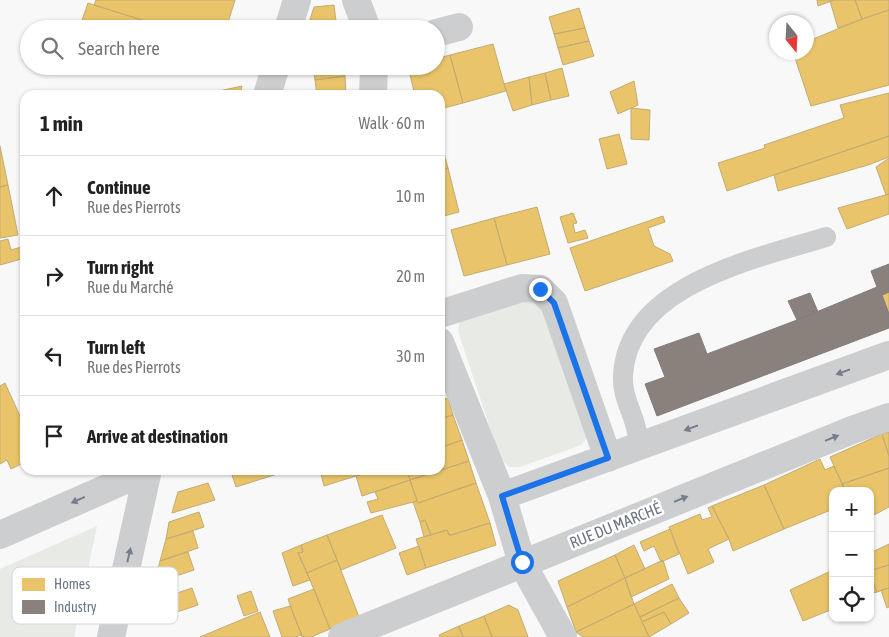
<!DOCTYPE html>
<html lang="en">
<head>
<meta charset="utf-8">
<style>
  body { margin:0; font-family:"Asap Condensed",sans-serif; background:#f2f2f2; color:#222 }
  .controls { position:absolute; right:15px; bottom:15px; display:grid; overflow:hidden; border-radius:10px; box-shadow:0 1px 4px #0004 }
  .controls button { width:45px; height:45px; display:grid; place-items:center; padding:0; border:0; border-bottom:1px solid #e0e0e0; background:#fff; color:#222; font:25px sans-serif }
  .compass { position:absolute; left:769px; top:15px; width:45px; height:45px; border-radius:50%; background:#fff; box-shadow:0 1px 4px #0004; rotate:162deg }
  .stop { position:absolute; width:15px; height:15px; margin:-11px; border:4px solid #1a73e8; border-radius:50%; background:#fff }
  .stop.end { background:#1a73e8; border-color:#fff; box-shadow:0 1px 5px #0008 }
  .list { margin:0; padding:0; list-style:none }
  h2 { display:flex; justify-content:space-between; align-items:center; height:65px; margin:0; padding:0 20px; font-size:21px }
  h2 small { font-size:16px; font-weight:400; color:#767676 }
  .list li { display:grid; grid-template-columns:32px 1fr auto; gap:15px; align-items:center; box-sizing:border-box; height:80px; padding:0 20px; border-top:1px solid #e0e0e0 }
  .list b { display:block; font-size:19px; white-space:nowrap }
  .list p { margin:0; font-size:16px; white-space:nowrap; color:#767676 }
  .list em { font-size:16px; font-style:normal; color:#767676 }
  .icon { flex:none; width:28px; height:28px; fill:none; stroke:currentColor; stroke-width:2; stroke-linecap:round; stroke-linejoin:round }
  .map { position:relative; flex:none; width:889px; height:637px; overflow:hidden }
  .search { position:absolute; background:#fff; box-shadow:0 1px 4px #0004; left:20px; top:20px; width:425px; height:55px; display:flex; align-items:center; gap:12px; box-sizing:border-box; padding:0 18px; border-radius:28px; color:#767676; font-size:19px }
  .panel { position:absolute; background:#fff; box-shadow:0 1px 4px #0004; left:20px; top:90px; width:425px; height:385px; border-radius:15px }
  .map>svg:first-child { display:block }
  .green { fill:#e8eae6 }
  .homes { fill:#e9c46a; stroke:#c3ac72 }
  .industry { fill:#8a817c; stroke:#817d7f }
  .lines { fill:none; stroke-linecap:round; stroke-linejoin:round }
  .service { stroke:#cdcecf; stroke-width:20 }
  .minor { stroke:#cdcecf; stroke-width:28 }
  .oneway { fill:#757e8c }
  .route { stroke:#1a73e8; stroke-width:6 }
  .labels { text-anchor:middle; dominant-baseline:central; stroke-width:5; stroke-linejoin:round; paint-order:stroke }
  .street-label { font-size:16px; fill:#6b7585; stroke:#fff }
  .key { fill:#fff; stroke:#d3d6da; stroke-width:1 }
  .key-label { font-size:14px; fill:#6b7585 }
</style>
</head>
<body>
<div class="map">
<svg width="889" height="637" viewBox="0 0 889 637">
  <rect width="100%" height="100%" fill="#f8f8f8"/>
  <path class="green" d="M535 298 546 311 587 432 586 439 581 445 520 467H509L500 458 458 331 460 321Z
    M97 526 74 637H0V569Z"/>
  <path class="homes" d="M96 0H235L226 29H171L94 5Z
    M817 0H834L818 6Z
    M834 0H855L862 19 838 28 830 1Z
    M855 0H889V10L862 19Z
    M88 3 94 5 171 29H79Z
    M334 5 337 29H307L314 7Z
    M579 8 585 28 554 34 549 17Z
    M889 10V85L811 106 793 52H806V42L862 19Z
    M585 28 589 41 558 48 554 34Z
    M589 41 594 56 563 65 558 48Z
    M493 44 506 91 463 103 450 55Z
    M450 55 463 103 440 109V95H415L408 67 436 66V59Z
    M198 66H216L215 71Z
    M313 66H343L345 76 315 80Z
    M562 68 569 96 551 100 545 73Z
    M545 73 551 100 532 105 529 77Z
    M345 76 346 95H317L315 80Z
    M529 77 532 105 513 111 504 84Z
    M634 81 638 105 618 114 610 92Z
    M242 86 240 95H201Z
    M889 93V136L727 191 718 163 765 148 764 145 844 118 840 105Z
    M631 108 650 110 649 140 631 139Z
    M619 134 627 164 607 169 599 139Z
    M889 136V157L868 165 778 191 774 175Z
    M440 139 448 168 440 171Z
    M0 146 8 185 0 187Z
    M889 158V194L886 195 876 167Z
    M448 168 459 212 440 217V171Z
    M8 185 18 235 0 238V187Z
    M889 194V214L847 229 838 208Z
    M537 207 550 254 507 265 494 218Z
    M573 213 577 223 573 224 575 233 585 230 588 238 568 243 560 217Z
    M663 216 665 222 648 228 654 246 670 254 673 261 585 291 570 248Z
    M494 218 507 265 464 276 451 230Z
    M8 239 11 250 25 246V258L0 265V241Z
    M889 292V314L882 295Z
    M5 383 25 427V462L11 469 7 460 0 464V386Z
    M448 398 453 415 440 419V400Z
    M453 415 462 440 440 448V419Z
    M889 432V456L882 434Z
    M882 434 889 456V468L842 484 830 457Z
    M462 440 469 461 410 480 407 470H440V448Z
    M820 459 825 470 834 466 845 489 833 491V494L829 495 833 503V509L784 529 764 485Z
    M469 461 476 483 418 503 410 480Z
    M889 468V507L870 517V491H845L842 484Z
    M237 470H290L236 487 231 472Z
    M336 470H375L324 486 321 474Z
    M375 470H407L410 480 362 496 356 476Z
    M410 480 417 501 371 513 367 502 378 499 375 492Z
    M208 483 215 500 172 513 178 492Z
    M476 483 490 523 451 535H449L447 530 431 535 425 520 420 522 413 502 417 501 418 503Z
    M764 485 784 529 733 551 729 539 712 506Z
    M712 506 729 539 708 549 714 562 688 574 669 527 700 514 702 520 712 517 708 508Z
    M199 512 204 527 166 539 169 522Z
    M382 515 396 548 341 570 327 535Z
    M425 520 431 535 424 537 420 522Z
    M490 523 496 545 426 568 416 539 447 530 449 535H451Z
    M670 529 679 554 661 562 654 546 644 551 640 542Z
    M193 531 198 548 160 561 166 539Z
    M327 535 337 560 307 573 298 553 303 552 301 545Z
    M889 544V565L870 571V553Z
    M301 545 303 552 298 553 310 580 293 586 282 553Z
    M634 545 645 569 625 578 615 555Z
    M419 546 426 568 407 575 399 553Z
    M188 552 194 570 155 583 160 561Z
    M615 555 625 578 567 607 558 581Z
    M337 560 359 617 330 629 307 573Z
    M663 560 669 579 631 597 625 578Z
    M889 565V588L877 592 870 576V571Z
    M833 570V609L803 621 790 590Z
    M870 576 877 592 870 594Z
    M625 578 634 604 576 632 567 607Z
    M672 584 679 598 640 617 634 604Z
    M192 588 198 605 144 623 150 602Z
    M889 588V607L887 608 881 590Z
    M314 589 330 629 311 637H302L288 599Z
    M251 591 258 611 244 616 237 596Z
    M679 598 689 613 671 624 664 612 642 622 640 617Z
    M634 604 649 637H583L576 632Z
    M509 605 518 610 528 637H492L484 616Z
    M290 606 302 635 295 637H282L273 611Z
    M260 612 270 637H200L231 624Z
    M664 612 671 624 649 637 642 622Z
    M484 616 492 637H463L459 626Z
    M459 626 463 637H440L439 635Z"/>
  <path class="industry" d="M889 264V292L882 295 889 314V328L657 416 645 384 665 377 654 349 699 333 707 354 797 320 877 287 871 271Z
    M810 293 818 312 797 320 788 301Z"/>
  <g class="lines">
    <path class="service" d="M640 446C638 439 637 431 635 424 630 407 622 394 623 376 627 284 756 259 826 237"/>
    <path class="minor" d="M356 0 367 29
      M288 29 297 0
      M436 33 459 27
      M267 95 276 66
      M373 95 374 66
      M440 314 522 288 540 289 554 303 608 458
      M440 342 502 496 522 563 563 637
      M502 496 889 355
      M0 535 148 470 111 637
      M342 637 852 430 889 417"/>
  </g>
  <defs><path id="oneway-solid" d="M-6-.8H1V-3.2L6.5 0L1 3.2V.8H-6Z" transform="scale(1.25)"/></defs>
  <g class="oneway">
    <use href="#oneway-solid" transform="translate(843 372) rotate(160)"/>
    <use href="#oneway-solid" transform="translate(691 428) rotate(160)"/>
    <use href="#oneway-solid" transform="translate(832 438) rotate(-22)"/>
    <use href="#oneway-solid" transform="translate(681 499) rotate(-22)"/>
    <use href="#oneway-solid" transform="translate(78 500) rotate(156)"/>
    <use href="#oneway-solid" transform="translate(129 555) rotate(-77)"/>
  </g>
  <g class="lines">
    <path class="route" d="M522 562 502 496 608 458 554 303 540 289"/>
  </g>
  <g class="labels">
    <g class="street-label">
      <text transform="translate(615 525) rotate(-22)">RUE DU MARCHÉ</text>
    </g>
  </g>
  <rect x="12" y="567" width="166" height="57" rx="8" class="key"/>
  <rect x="22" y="578" width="23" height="13" fill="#e9c46a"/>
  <rect x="22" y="600" width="23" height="14" fill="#8a817c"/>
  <g class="key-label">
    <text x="54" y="589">Homes</text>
    <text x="54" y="612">Industry</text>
  </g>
</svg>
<div class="controls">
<button>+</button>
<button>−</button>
<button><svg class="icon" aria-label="locate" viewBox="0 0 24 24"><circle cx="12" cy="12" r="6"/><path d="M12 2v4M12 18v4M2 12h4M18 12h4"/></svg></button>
</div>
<svg class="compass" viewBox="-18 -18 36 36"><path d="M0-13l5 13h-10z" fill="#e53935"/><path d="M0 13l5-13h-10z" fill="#767676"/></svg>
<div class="stop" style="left:522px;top:562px"></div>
<div class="stop end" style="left:540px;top:289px"></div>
<div class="search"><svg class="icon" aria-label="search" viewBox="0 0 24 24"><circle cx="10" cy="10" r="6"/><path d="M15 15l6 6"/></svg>Search here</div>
<section class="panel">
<h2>1 min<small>Walk · 60 m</small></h2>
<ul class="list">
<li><svg class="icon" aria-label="ahead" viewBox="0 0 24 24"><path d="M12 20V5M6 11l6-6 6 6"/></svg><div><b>Continue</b><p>Rue des Pierrots</p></div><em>10 m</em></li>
<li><svg class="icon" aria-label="right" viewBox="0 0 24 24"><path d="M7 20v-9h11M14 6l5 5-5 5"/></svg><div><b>Turn right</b><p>Rue du Marché</p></div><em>20 m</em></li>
<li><svg class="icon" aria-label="left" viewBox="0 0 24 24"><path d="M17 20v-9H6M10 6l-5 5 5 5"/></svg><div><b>Turn left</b><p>Rue des Pierrots</p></div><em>30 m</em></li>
<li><svg class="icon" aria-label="arrive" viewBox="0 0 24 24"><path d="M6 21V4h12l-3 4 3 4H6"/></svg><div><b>Arrive at destination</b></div></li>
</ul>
</section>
</div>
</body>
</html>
